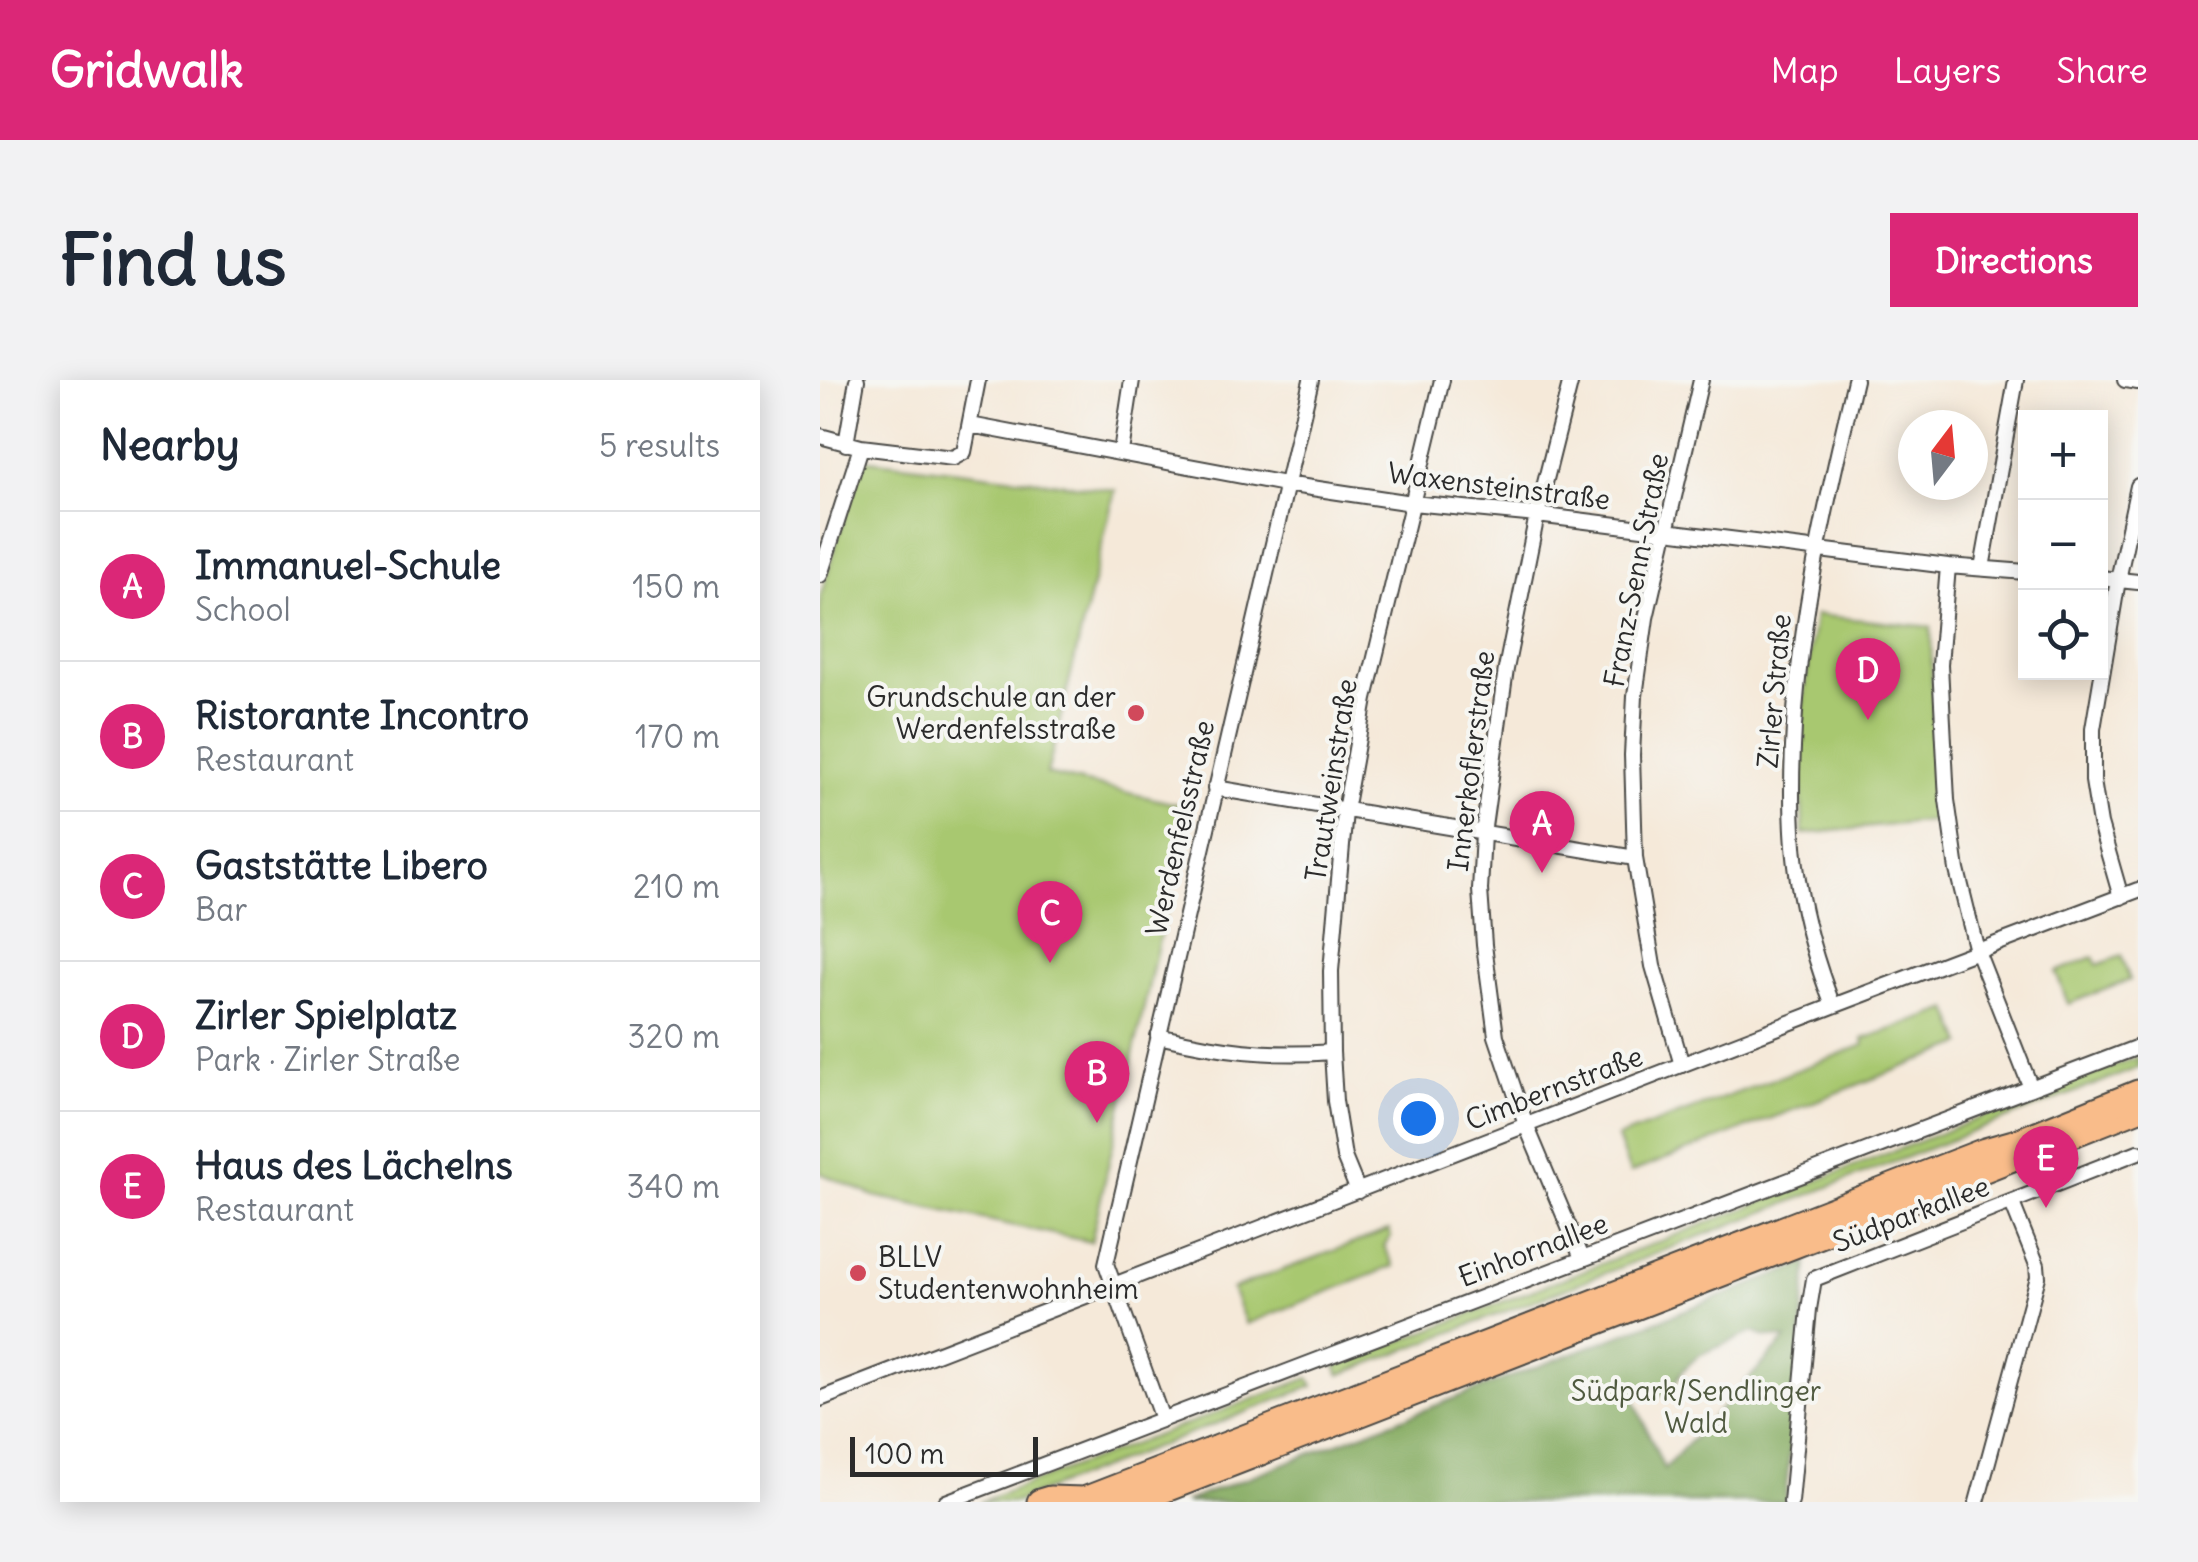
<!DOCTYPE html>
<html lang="en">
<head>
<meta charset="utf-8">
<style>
  body { margin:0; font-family:Delius,sans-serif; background:#f2f2f3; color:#1f2937 }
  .controls { position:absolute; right:30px; top:30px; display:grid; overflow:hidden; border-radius:0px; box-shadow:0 5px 25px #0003 }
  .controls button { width:90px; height:90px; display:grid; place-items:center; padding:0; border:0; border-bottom:2px solid #e0e1e3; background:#fff; color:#1f2937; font:50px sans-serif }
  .compass { position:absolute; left:1078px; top:30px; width:90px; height:90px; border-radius:50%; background:#fff; box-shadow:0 5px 25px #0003; rotate:16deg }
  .scale { position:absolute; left:30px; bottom:25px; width:188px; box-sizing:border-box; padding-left:10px; border:5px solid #2b2b2b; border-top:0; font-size:28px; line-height:35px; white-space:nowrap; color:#2b2b2b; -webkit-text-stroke:8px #f6f6f2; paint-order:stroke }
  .you { position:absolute; left:598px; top:738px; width:35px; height:35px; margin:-25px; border:8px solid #fff; border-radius:50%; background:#1a73e8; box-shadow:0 0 0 15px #1a73e833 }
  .badge { display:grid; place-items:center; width:65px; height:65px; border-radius:50%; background:#db2777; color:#fff; font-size:32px; font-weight:700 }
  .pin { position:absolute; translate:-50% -82px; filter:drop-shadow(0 2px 5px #0008) }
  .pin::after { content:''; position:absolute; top:52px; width:35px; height:30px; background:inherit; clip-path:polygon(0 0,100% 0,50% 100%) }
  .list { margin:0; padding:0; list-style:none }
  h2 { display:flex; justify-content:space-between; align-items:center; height:130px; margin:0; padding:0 40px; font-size:42px }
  h2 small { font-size:32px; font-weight:400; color:#747a83 }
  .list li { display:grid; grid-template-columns:65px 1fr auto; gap:30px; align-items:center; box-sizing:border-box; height:150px; padding:0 40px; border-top:2px solid #e0e1e3 }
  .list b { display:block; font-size:38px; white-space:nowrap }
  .list p { margin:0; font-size:32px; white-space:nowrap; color:#747a83 }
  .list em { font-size:32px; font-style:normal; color:#747a83 }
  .icon { flex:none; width:55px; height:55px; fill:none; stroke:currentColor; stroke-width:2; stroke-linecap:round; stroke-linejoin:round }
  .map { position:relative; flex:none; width:1318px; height:1122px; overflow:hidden; border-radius:0px }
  header { display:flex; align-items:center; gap:60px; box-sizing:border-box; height:140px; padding:0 50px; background:#db2777; color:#fff }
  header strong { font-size:48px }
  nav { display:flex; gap:55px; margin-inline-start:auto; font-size:35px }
  .intro { display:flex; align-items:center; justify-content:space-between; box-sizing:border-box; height:240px; padding:0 60px }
  h1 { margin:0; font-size:70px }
  .button { padding:25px 45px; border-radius:0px; background:#db2777; color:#fff; font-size:35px; font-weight:700 }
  main { display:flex; gap:60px; padding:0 60px }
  aside { flex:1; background:#fff; border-radius:0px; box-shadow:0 5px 25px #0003 }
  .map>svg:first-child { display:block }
  .green { fill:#a8c870; stroke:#6a7a4e; stroke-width:2.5 }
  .forest { fill:#86ac62; stroke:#586c46; stroke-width:2.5; fill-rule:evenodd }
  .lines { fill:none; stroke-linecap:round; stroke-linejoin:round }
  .minor-casing { stroke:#494845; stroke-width:18 }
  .trunk-casing { stroke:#494845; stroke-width:26 }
  .motorway-casing { stroke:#494845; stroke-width:29 }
  .minor { stroke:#fff; stroke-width:14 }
  .trunk { stroke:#f9bc8a; stroke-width:22 }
  .motorway { stroke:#f9bc8a; stroke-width:25 }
  .poi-dot { fill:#d1495b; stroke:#f6f6f2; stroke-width:4 }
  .labels { text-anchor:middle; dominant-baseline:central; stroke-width:8; stroke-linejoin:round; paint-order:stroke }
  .street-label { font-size:28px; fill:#2b2b2b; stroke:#f6f6f2 }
  .poi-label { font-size:28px; fill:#2b2b2b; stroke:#f6f6f2; text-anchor:end }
  .park-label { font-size:28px; fill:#505a40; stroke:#f6f6f2 }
</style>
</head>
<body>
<header>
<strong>Gridwalk</strong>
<nav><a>Map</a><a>Layers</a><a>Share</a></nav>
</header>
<div class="intro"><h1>Find us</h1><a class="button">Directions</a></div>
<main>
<aside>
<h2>Nearby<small>5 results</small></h2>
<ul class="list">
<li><span class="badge">A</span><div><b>Immanuel-Schule</b><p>School</p></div><em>150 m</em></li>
<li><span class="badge">B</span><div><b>Ristorante Incontro</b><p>Restaurant</p></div><em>170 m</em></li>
<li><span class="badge">C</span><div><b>Gaststätte Libero</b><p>Bar</p></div><em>210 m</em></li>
<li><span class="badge">D</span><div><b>Zirler Spielplatz</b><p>Park · Zirler Straße</p></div><em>320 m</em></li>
<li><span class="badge">E</span><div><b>Haus des Lächelns</b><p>Restaurant</p></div><em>340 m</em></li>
</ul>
</aside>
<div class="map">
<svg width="1318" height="1122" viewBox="0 0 1318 1122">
  <rect width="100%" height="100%" fill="#f6f6f2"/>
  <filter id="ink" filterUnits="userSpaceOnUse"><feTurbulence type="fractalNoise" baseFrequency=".01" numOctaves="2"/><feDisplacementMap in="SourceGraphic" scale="20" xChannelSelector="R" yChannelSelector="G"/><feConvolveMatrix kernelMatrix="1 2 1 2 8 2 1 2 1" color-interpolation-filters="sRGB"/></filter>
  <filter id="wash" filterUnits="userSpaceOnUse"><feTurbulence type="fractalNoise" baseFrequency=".0048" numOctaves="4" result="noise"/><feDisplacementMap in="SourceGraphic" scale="40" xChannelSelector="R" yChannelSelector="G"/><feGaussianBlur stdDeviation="2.25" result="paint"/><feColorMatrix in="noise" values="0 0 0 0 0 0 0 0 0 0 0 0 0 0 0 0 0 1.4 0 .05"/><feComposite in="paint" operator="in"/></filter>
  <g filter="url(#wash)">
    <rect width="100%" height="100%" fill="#f5e9d9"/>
    <path class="green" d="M41 79 295 110 227 394 369 427 271 862 54 816 0 793V218Z
      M995 235 1111 247 1113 348 1122 440 983 454 981 400 982 331Z
      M1301 576 1310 600 1248 624 1236 592 1273 577 1277 585Z
      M1129 629 1143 664 810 793 797 758 1044 665 1043 659Z
      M1318 677V688L520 995 516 986Z
      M569 850 571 856 564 866 574 886 426 944 412 909Z
      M489 998 493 1006 195 1122H160Z"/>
    <path class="forest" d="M988 883 965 1122H364ZM933 952 943 956 966 959 844 1089 812 1015H841L851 1011 863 990 879 975Z"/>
  </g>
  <g filter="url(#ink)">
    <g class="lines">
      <g class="minor-casing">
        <path id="minor" d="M751 0 717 135 686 289 663 454 660 510 664 565 676 656 706 745 762 878
          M1305 0 1318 2
          M150 45 465 104 592 123 717 135 1128 186 1206 192
          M0 56 41 67 133 78 144 72 158 0
          M26 64 37 0
          M301 72 312 0
          M1128 186 1120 285 1127 420 1137 490 1157 571 1211 708
          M1162 188 1196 0
          M0 195 41 67
          M1280 198 1318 202
          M395 408 815 478
          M1301 517 1280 444 1273 401V349L1298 200 1318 106
          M1013 626C997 585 985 544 978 500 970 450 971 398 974 347 981 228 1008 116 1035 0
          M338 656C398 670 450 677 512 672
          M862 685 833 586 815 478 812 375 815 316 826 238 881 0
          M538 811 524 777 515 721 512 672 511 591 525 431 545 319 622 0
          M0 1019 1013 626 1318 510
          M342 1039 286 884 491 0
          M126 1122 1318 667
          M971 1122 989 929 994 899 1318 772
          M1157 1122 1218 897 1217 885 1192 823"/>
      </g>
      <g class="trunk-casing">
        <path id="trunk" d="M1093 819 1318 730"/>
      </g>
      <g class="motorway-casing">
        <path id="motorway" d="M220 1122 230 1119 264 1120
          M259 1122 1165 771 1197 762 1318 713
          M312 1122 1093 819"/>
      </g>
      <use href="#minor" class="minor"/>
      <use href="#trunk" class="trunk"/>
      <use href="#motorway" class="motorway"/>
    </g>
  </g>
  <g class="poi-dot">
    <circle cx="316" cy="333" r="10"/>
    <circle cx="38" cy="893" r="10"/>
  </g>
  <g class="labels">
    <g class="street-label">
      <text transform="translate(679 106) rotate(7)">Waxensteinstraße</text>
      <text transform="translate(816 190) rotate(-79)">Franz-Senn-Straße</text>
      <text transform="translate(954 311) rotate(-85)">Zirler Straße</text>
      <text transform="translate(651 381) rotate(-83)">Innerkoflerstraße</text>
      <text transform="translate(511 400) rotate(-81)">Trautweinstraße</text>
      <text transform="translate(360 448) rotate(-77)">Werdenfelsstraße</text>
      <text transform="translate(734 708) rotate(-21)">Cimbernstraße</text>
      <text transform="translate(1091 834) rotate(-21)">Südparkallee</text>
      <text transform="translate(713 870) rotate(-21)">Einhornallee</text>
    </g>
    <g class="poi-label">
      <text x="296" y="317">Grundschule an der<tspan x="296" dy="32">Werdenfelsstraße</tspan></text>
      <text x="58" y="877" text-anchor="start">BLLV<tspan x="58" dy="32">Studentenwohnheim</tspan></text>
    </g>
    <g class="park-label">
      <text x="876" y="1011">Südpark/Sendlinger<tspan x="876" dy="32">Wald</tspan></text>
    </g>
  </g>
</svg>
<div class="controls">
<button>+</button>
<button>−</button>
<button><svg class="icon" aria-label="locate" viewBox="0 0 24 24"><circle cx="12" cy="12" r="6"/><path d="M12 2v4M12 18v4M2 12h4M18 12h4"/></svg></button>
</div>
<svg class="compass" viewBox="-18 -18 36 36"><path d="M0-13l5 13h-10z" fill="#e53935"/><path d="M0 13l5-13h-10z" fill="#747a83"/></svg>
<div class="scale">100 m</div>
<div class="you"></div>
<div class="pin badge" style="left:722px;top:493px">A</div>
<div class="pin badge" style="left:277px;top:743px">B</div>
<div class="pin badge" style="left:230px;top:583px">C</div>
<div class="pin badge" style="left:1048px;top:340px">D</div>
<div class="pin badge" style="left:1226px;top:828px">E</div>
</div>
</main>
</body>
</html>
